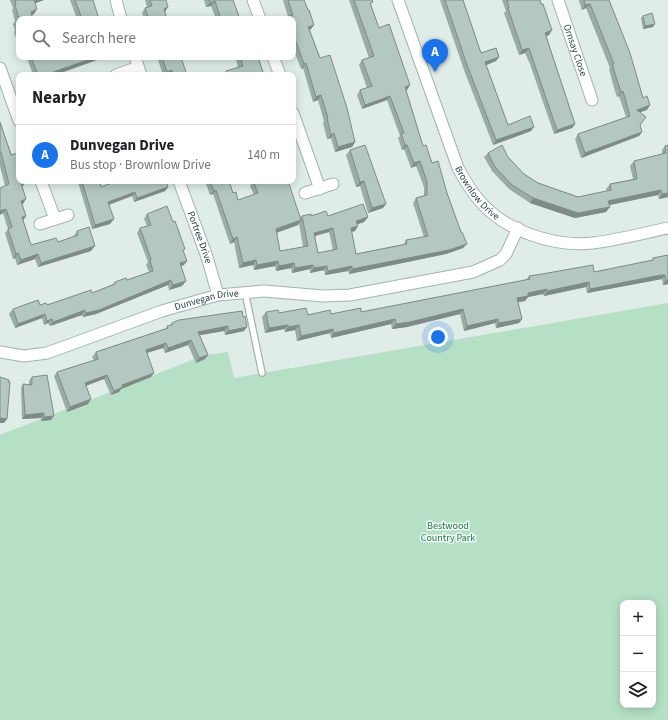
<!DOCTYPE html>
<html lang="en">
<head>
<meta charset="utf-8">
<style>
  body { margin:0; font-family:"Source Sans 3",sans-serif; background:#f2f2f2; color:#202124 }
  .controls { position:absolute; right:12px; bottom:12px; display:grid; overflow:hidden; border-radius:8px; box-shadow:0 2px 10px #0003 }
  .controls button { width:36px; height:36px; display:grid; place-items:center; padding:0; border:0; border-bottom:1px solid #e0e0e0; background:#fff; color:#202124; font:20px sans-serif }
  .you { position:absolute; left:438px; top:337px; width:14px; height:14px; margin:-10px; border:3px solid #fff; border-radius:50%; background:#1a73e8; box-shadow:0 0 0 6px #1a73e833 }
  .badge { display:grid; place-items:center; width:26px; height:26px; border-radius:50%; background:#1a73e8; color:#fff; font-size:13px; font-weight:700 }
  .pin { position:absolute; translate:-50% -33px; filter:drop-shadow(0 1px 2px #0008) }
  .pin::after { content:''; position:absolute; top:21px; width:14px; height:12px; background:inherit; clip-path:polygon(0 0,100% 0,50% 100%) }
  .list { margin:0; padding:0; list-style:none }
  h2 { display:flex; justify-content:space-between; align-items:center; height:52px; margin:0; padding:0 16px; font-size:17px }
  h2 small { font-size:13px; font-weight:400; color:#757577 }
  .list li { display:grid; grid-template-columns:26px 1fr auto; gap:12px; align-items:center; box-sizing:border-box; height:60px; padding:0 16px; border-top:1px solid #e0e0e0 }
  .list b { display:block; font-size:15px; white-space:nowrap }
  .list p { margin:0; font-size:13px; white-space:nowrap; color:#757577 }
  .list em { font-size:13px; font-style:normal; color:#757577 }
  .icon { flex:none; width:22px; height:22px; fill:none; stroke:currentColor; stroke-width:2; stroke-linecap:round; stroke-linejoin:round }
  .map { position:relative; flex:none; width:668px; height:720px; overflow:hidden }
  .search { position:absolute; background:#fff; box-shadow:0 2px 10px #0003; left:16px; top:16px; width:280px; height:44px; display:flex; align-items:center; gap:10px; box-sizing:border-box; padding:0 14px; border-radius:8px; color:#757577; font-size:15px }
  .panel { position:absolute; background:#fff; box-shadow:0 2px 10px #0003; left:16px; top:72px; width:280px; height:112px; border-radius:8px }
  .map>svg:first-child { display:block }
  .green { fill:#b5e0c5; fill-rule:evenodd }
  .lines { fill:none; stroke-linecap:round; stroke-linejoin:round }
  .service-casing { stroke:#a1b4af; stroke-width:8 }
  .minor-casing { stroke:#a1b4af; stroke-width:13 }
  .service { stroke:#fff; stroke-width:5.5 }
  .minor { stroke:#fff; stroke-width:11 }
  .wall { fill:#9baba6; fill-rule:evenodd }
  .shaded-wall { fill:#7e8b87 }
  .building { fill:#b4c7c1; stroke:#7e8b87; fill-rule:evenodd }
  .labels { text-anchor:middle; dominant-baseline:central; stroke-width:3; stroke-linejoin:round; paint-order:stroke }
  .street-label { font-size:10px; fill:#1e3e38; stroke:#f0f8f5 }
  .park-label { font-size:10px; fill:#25784d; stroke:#f0f8f5 }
</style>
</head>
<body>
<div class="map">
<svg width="668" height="720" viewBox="0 0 668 720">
  <rect width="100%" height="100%" fill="#dfece7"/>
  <path class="green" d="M668 303V720H0V435L205 355 228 352 234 378ZM623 603H653V705H623Z"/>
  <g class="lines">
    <g class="service-casing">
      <path id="service" d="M245 292 262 373"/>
    </g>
    <g class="minor-casing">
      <g id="minor">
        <path d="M116 0 121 19"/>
        <path d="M253 0 260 19"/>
        <path id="s1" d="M398 0 458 168C464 179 470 189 478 199 504 231 553 247 593 243 618 240 644 233 668 228"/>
        <path id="s2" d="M558 0 592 100"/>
        <path d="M135 57 141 75"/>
        <path d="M273 57 280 75"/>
        <path d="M0 68 19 121"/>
        <path d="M116 75 138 67"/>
        <path d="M293 113 320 189"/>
        <path d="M41 181 55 219"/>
        <path id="s3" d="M179 181 207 257 218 295"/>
        <path d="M305 193 333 184"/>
        <path d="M40 224 68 215"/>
        <path id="s4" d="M0 352 24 356 47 353 162 311 218 295 264 291 323 296 350 295 473 272 500 260 506 254 518 228"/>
      </g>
    </g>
    <use href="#service" class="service"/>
    <use href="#minor" class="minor"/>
  </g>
  <path class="wall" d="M10 0H44L35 3 34 14 19 19V47L14 32 15 30 13 24 15 21 12 10 13 8Z
    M70 0H93L99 19H77Z
    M145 0H166L165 12 167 19H144L142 13 145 8 147 7Z
    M204 0H233L240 19H216L211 6 206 7Z
    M283 0H304L314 25 311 29 310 30 320 58 355 142 352 147 335 152 331 138 327 139 323 123 324 121 318 100 313 102 303 68 301 69 293 48V19H287L288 17Z
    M349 0H372L371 5 379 28 407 90H406L423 146 447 193 461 232 467 244 463 248 446 254 349 274 348 271 325 275 324 270 310 273V269L292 273 291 268 276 271 275 266 254 270 253 265 239 268 234 242 230 244 213 194 210 195 205 181H229L233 193 238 200 254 195 250 186 253 181 300 218 302 216H328L368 217 364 222 357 224 355 231 351 232 356 254 404 244 406 240 424 237 413 203 416 198 424 196V187L416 166 411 168 404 149 402 150 398 138 400 136 387 100 362 109 357 95 360 90 367 88 359 65 362 60 369 58ZM299 223 303 247 280 251 276 233 298 225ZM329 232 333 250 318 253 315 236Z
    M440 0H463L481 53 499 57 496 61 486 65 508 125 531 131 493 145 464 70Z
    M502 0H540L552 30 549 35 546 36 575 124 572 128 554 134 530 64 525 53 519 55 504 13 506 11Z
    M579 0H609L647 110 641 112 640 125 642 132 639 136 581 158 575 139 578 134 626 117 619 96 617 97 614 88 609 69 610 68 586 8 582 10 579 1Z
    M643 16 653 27 643 29 641 18Z
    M25 57H105L55 75H33L27 58 25 59Z
    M157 57H181L187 75H191H163Z
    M235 57H258L264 75H223L226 71 238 67Z
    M0 122 23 186H22L26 199 22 204 23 221 31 245 58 242 74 237V236L77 231 91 251 38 267 35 259 17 265 15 258 13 259 5 233 8 229 3 213 5 186 0 166Z
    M668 145V197L659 199 658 195 609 205 606 212 575 218 530 203 509 189 492 171 484 157 488 153 508 157 524 174 538 183 578 197 607 191 606 189 610 184 633 179 630 166 634 161 662 154V150L665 146Z
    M350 150 383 208 368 213 360 186 356 187 346 155Z
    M70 181H100L101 187H168L165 191 134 202 132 196 109 205 110 224 92 229 78 182 71 184Z
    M147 214 183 251 184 265 181 266 186 281 182 286 169 290 168 285 96 314 83 317 82 315 50 326 48 323 44 325 42 318 15 328 9 314 13 309 40 305H47L92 293 112 285 115 282 127 280 149 272 146 265 148 262 137 233 140 228 147 226 144 219Z
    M668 255V284L663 285 662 279 657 280 587 293 586 287 544 296 543 294 528 297 525 301 518 302 522 319 519 323 496 328 495 323 464 331 460 314 407 327 392 329 391 324 331 338 330 333 297 341 295 330 285 332 284 329 265 333 262 317 266 312 279 313 308 315 361 312 526 280 529 276 594 272 651 261 653 258Z
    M242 311 244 331 225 335 224 331 200 335 208 355 205 359 196 363 188 345 165 353 163 348 147 353 151 377 121 389 119 392 111 395 104 379 86 386 88 404 67 412 54 376 57 372 94 360 92 357 96 352 166 329 167 326 170 325 172 323Z
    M32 377 51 420 41 421V418L22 419 21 388 23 384H29V381Z"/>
  <path class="shaded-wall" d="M34 0H44L31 5Z
    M215 1 211 6 206 7 210 3Z
    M590 4 586 8 582 10 585 5Z
    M168 7 165 12 164 9Z
    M37 9 34 14 28 16 31 12Z
    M655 24 653 27 643 29 645 26Z
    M314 25 311 29 305 31 308 27Z
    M552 30 549 35 541 38 545 33Z
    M529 48 525 53 519 55 522 50Z
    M96 57H105L55 75H45Z
    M499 57 496 61 482 67 485 62Z
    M306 63 303 68 301 69 304 64Z
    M172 70 169 75H165L167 72Z
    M410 85 407 90 402 91 405 87Z
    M623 91 619 96 617 97 621 92Z
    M321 95 318 100 313 102 316 97Z
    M390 96 387 100 362 109 365 105Z
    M650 105 647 110 634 114 637 110Z
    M575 124 572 128 554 134 557 130Z
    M534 127 531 131 493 145 496 140Z
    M642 132 639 136 581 158 585 153Z
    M334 133 331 138 327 139 331 135Z
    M355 142 352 147 335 152 338 147Z
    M405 145H407L404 149 402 150Z
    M420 161 416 166 411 168 414 163Z
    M26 181 23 186 18 188 21 183Z
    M73 181H79L78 182 71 184Z
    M364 181 360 186 356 187 360 182Z
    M168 187 165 191 134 202 137 198Z
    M216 190 213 194 210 195 214 191Z
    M661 190 658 195 605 206 608 201Z
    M135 192 132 196 105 206 108 202Z
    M668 193V197L659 199 662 194Z
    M533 198 610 207 606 212 575 218 530 203Z
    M26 199 23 204 18 205 21 201Z
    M386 204 383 208 368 213 372 208Z
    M6 209 3 213 0 215V211Z
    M26 216 23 221 22 217Z
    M368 217 364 222 353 226 356 221Z
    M114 219 110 224 92 229 95 225Z
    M301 220 298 225 273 234 276 229Z
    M358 226 355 231 348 233 351 228Z
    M333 228 329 232 311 237 314 233Z
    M237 237 234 242 230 244 233 239Z
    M467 244 463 248 446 254 349 274 352 269Z
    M95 246 91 251 38 267 41 263Z
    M18 253 15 258 13 259 16 254Z
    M38 254 35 259 17 265 21 260Z
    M256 260 253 265 239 268 243 263Z
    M187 261 184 265 176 268 180 263Z
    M278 261 275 266 254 270 257 265Z
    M294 263 291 268 276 271 279 266Z
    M313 265 310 269 292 273 295 268Z
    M327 266 324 270 310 273 314 268Z
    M352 266 348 271 325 275 328 271Z
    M661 275H665L662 279 587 293 590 289Z
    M171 280 168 285 96 314 83 317 86 313Z
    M666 280H668V284L663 285Z
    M186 281 182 286 169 290 173 285Z
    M589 282 586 287 544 296 547 291Z
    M547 289 543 294 528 297 525 301 514 303 517 298 528 293Z
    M463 309 460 314 407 327 392 329 396 324Z
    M85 310 82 315 50 326 53 322Z
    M45 314 42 318 15 328 18 324Z
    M52 319 48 323 44 325 47 321Z
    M395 319 391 324 331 338 334 333Z
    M498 319 495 323 464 331 467 326Z
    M522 319 519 323 496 328 499 323Z
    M288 325 284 329 265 333 269 328Z
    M299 325 295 330 285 332 288 327Z
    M228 326 224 331 195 336 198 332Z
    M247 327 244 331 225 335 228 331Z
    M333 329 330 333 297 341 301 336Z
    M191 340 188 345 165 353 168 348Z
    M166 343 163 348 143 354 146 350Z
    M208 355 205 359 196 363 199 358Z
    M154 373 151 377 121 389 119 392 111 395 114 391 122 385Z
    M107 375 104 379 82 387 85 383Z
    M91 399 88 404 67 412 70 407Z
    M44 413 41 418 22 419 25 415Z
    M54 416 51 420 41 421 44 417Z
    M0 418 7 419 4 423H0Z"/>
  <path class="building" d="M15 0H35H34L37 9 31 12 33 19H19L15 5H16Z
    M75 0H93L99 19H82Z
    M150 0H166L168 7 164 9 167 19H149L145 8 152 6Z
    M209 0H233L240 19H221L215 1 210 3Z
    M288 0H304L308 10H309L314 25 308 27 320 58 330 55 347 108 355 142 338 147 334 133 331 135 327 118H328L321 95 316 97 306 63 304 64 295 39 296 38 293 29V19H290L289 16 293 15Z
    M354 0H372L373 2 370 3 379 28 389 24 410 85 405 87 423 146 426 145 432 163 438 161 447 193 461 232H462L467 244 449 250 352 269V266L328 271 327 266 314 268 313 265 295 268 294 263 279 266 278 261 257 265 256 260 243 263 237 237 233 239 216 190 214 191 210 181H229L233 193 236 192 238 200 258 193 253 181H288L301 220 276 229 280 251 308 246 302 216 311 214V216L326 211 328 216 363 204 368 217 356 221 358 226 351 228 356 254 407 244 406 240 428 236 416 198 427 195V182L420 161 414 163 407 145H405L401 133H404L390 96 365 105 360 90 372 86 362 60 374 56ZM333 228 337 249 318 253 314 233Z
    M445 0H463L481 53 496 48 499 57 485 62 508 125 530 116 534 127 496 140 467 65Z
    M507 0H540L541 4H543L552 30 545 33 575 124 557 130 533 60 529 48 522 50 508 8H509Z
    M584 0H609L630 53 643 98 647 96 650 105 637 110 646 117 640 125 642 132 585 153 578 134 630 116 623 91 621 92 618 83 612 64H614L590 4 585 5Z
    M652 13 655 24 645 26 643 16Z
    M19 19V33L17 28 19 27 16 20Z
    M31 57H96L45 75H38Z
    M162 57H181L187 75 191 73V75H174L172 70 167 72Z
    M240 57H258L264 75H227L226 71 243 66Z
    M0 122 11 155 18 153 19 155V181H26L21 183 26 199 21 201 26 216 22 217 31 245 56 238 58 242 78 235 77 231 89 227 95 246 41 263 38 254 21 260 18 253 16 254 8 229 12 227 6 209 0 211V188L9 184 1 152H0Z
    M365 145 386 204 372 208 364 181 360 182 350 150Z
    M502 145 508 157 524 174 538 183 578 197 611 190 610 184 637 179 634 161 666 153 665 146 668 145V193L662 194 661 190 608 201 610 207 578 213 533 198 512 185 495 167 488 153Z
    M82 181H100L101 187 117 181H166L168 187 137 198 135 192 108 202 114 219 95 225Z
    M167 206 173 222 175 221 185 249 183 250 187 261 180 263 186 281 173 285 171 280 99 310 86 313 85 310 53 322 52 319 47 321 45 314 18 324 13 309 38 300 40 305 46 303 47 305 91 290 92 293 115 284V282L126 278 127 280 153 271 150 260 151 259 140 228 151 225 147 214Z
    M668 255V280H666L665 275H661L590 289 589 282 547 291V289L528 293V296L517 298 522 319 499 323 498 319 467 326 463 309 410 322 396 324 395 319 334 333 333 329 301 336 299 325 288 327V325L269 328 266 312 278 310 279 313 306 308 308 315 330 310 331 314 361 308V312L530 279 529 276 542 274 593 265 594 272 653 260V258Z
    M242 311 243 317 245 316 247 327 228 331V326L198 332 208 355 199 358 191 340 168 348 166 343 146 350 154 373 122 385 123 387 114 391 107 375 85 383 91 399 70 407 57 372 98 359 96 352 168 328 167 326 172 325V323L179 320Z
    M47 375 54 416 44 417V413L25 415 23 384 32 385V377Z
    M0 377 9 380 8 382H10L7 419 0 418Z"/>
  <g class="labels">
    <g class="street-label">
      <text stroke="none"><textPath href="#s2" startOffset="53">Ornsay Close</textPath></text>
      <text stroke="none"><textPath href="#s1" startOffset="210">Brownlow Drive</textPath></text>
      <text stroke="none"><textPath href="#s3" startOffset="60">Portree Drive</textPath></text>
      <text stroke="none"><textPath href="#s4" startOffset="216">Dunvegan Drive</textPath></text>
    </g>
    <g class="park-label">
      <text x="448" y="526">Bestwood<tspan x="448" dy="12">Country Park</tspan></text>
    </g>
  </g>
</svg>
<div class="controls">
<button>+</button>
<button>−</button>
<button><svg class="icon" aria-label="layers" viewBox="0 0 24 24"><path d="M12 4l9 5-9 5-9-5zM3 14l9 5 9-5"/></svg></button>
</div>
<div class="you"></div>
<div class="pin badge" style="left:435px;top:72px">A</div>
<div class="search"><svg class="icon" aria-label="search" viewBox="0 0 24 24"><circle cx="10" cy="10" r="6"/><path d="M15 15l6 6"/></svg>Search here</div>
<section class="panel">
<h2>Nearby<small></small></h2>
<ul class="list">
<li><span class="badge">A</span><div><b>Dunvegan Drive</b><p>Bus stop · Brownlow Drive</p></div><em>140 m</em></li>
</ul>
</section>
</div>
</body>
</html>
